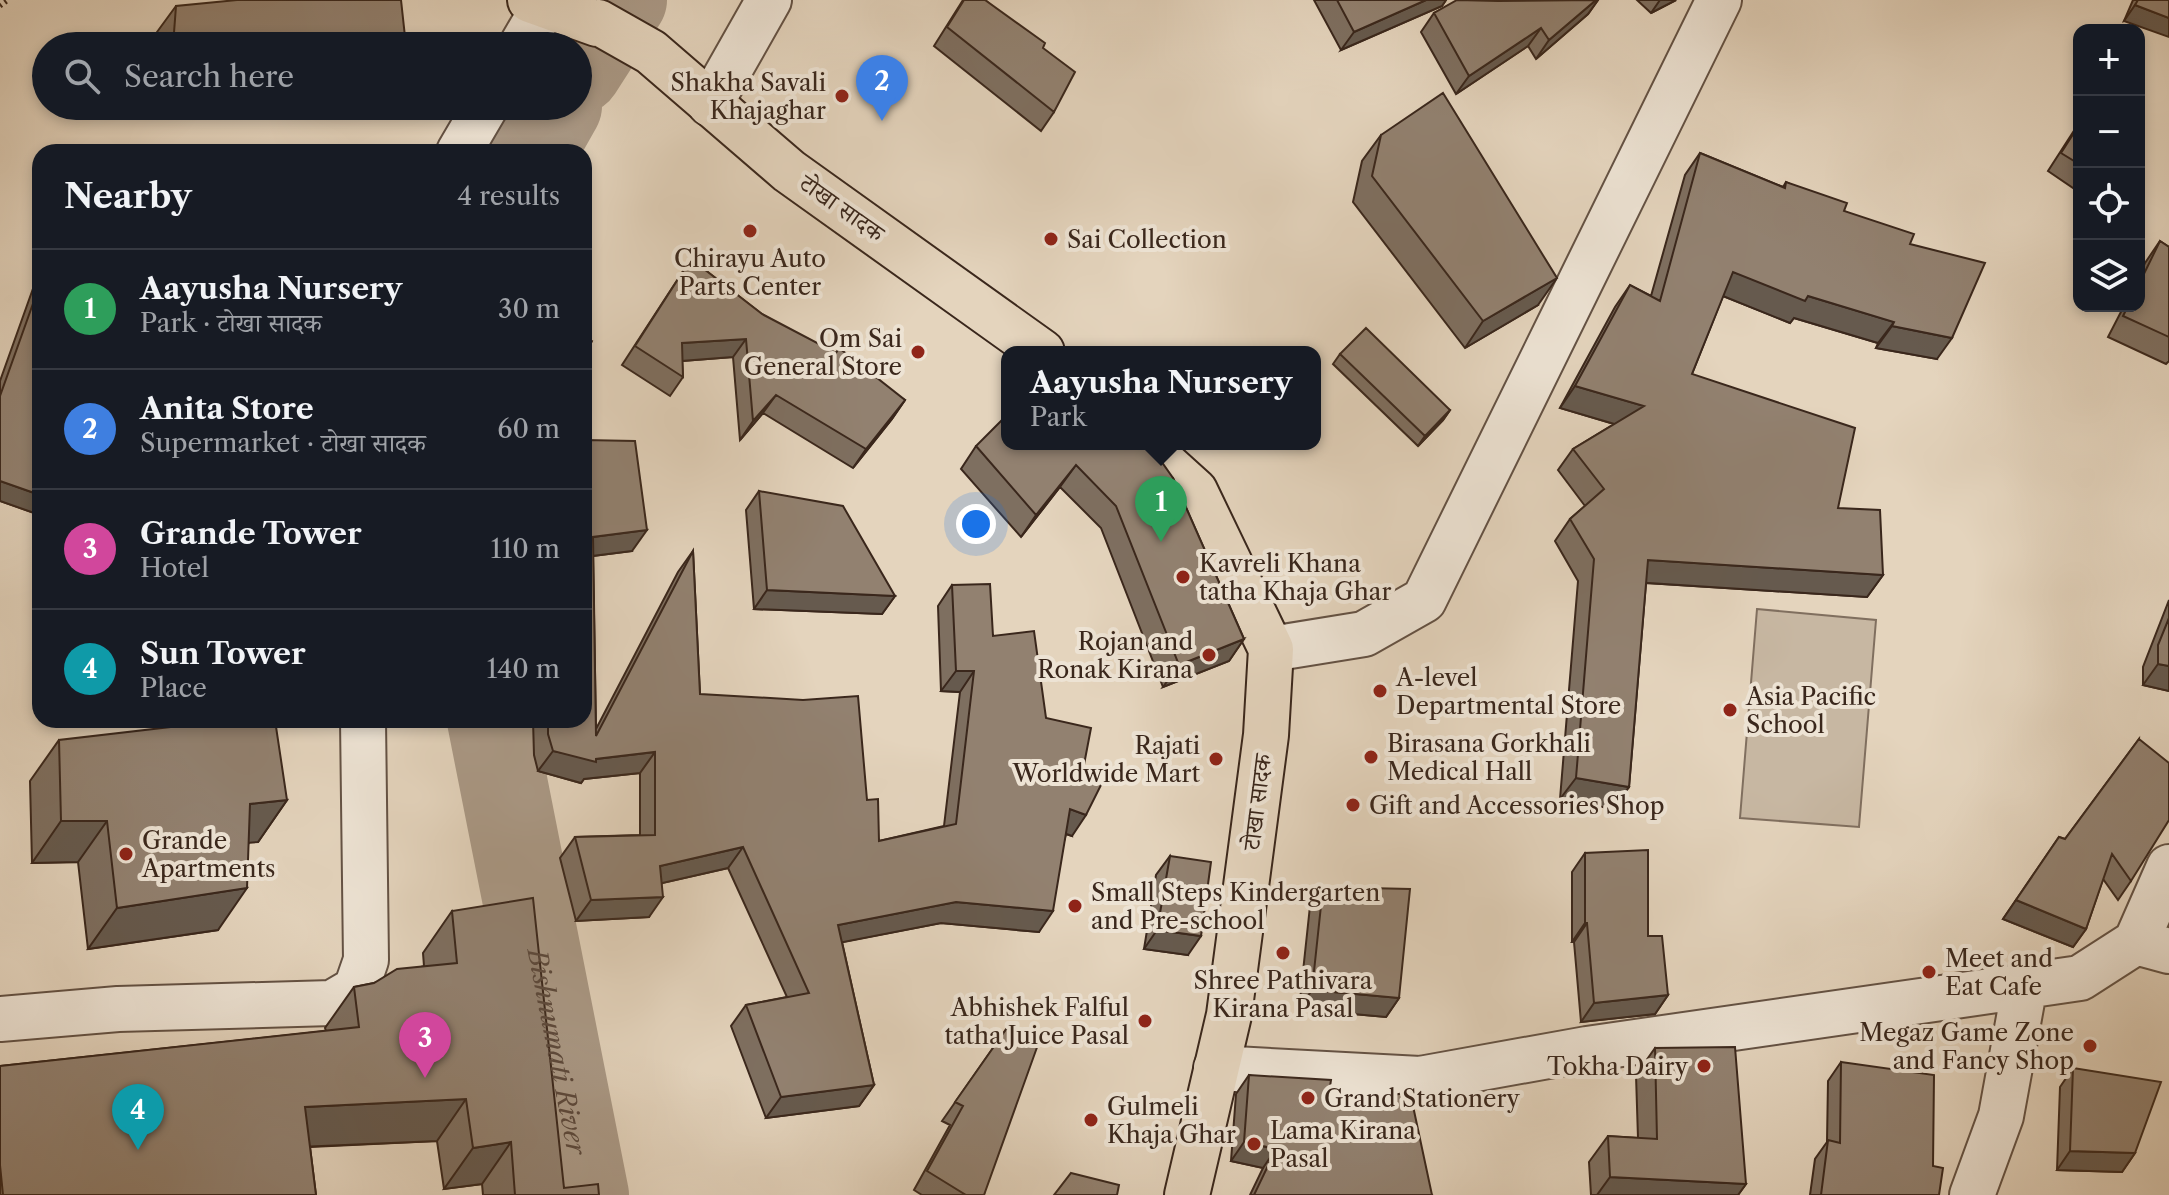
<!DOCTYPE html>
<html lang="en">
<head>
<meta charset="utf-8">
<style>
  body { margin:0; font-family:"Libre Caslon Text","Noto Serif Devanagari",serif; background:#20242c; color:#f1f3f6 }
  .controls { position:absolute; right:24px; top:24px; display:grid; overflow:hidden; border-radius:16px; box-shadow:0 4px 12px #0003 }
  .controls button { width:72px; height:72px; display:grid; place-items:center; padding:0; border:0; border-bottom:2px solid #363941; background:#171b24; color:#f1f3f6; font:40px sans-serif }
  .you { position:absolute; left:976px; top:524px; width:28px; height:28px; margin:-20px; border:6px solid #fff; border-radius:50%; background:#1a73e8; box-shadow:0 0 0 12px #1a73e833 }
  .badge { display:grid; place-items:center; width:52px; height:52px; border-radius:50%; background:#8c9099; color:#fff; font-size:26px; font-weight:700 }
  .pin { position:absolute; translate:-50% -66px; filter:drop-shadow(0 2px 4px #0008) }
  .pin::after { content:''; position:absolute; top:42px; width:28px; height:24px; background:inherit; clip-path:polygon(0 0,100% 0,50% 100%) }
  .popup { position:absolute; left:1001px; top:346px; width:320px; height:104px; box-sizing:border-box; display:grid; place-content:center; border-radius:16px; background:#171b24; filter:drop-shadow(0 2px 6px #0005); font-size:26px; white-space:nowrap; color:#9ea1a6 }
  .popup b { font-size:30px; color:#f1f3f6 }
  .popup::after { content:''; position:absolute; left:50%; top:100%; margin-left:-16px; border:16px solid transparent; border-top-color:#171b24 }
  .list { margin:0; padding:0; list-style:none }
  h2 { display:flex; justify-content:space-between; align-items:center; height:104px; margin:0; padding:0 32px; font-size:34px }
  h2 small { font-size:26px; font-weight:400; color:#9ea1a6 }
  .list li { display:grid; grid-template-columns:52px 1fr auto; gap:24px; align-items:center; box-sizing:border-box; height:120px; padding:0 32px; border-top:2px solid #363941 }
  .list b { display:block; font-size:30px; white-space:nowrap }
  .list p { margin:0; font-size:26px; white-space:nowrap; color:#9ea1a6 }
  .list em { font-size:26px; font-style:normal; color:#9ea1a6 }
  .icon { flex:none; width:44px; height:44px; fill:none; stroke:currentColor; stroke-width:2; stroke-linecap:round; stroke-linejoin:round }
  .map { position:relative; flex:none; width:2169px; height:1195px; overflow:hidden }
  .search { position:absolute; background:#171b24; box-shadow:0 4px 12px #0003; left:32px; top:32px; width:560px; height:88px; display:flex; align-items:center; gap:20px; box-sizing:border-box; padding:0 28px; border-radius:44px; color:#9ea1a6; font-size:30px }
  .panel { position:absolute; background:#171b24; box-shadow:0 4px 12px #0003; left:32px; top:144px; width:560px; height:584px; border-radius:24px }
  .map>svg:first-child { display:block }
  .green { fill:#c7b7a2; stroke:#806f5f; stroke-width:2 }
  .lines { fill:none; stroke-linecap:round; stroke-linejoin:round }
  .river { stroke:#aa9986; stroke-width:88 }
  .minor-casing { stroke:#645244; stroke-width:48 }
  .major-casing { stroke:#3a271c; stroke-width:48 }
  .path { stroke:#3a271c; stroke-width:5; stroke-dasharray:2 4; stroke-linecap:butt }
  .minor { stroke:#ede3d4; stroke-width:44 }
  .major { stroke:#e4d4bd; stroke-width:44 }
  .wall { fill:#7e6f60; stroke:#3a271c; stroke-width:2 }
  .shaded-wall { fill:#665a4e; stroke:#3a271c; stroke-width:2 }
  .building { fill:#928170; stroke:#3a271c; stroke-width:2 }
  .poi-dot { fill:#8f2418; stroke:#ede3d4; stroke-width:3 }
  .labels { text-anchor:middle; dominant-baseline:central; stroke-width:8; stroke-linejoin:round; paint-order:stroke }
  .poi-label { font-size:24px; fill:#3a271c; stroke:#ede3d4; text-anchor:start }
  .street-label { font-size:24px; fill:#3a271c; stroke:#ede3d4 }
  .water-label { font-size:26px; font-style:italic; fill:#5c493c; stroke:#ede3d4 }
</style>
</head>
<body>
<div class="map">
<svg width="2169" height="1195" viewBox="0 0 2169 1195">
  <rect width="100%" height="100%" fill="#e4d4bd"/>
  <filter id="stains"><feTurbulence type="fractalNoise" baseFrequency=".0025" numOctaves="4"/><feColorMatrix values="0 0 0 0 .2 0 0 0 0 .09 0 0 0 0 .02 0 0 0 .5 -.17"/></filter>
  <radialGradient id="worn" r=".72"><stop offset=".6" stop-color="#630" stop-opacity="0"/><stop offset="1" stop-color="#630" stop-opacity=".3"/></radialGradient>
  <path class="green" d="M1757 609 1876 620 1859 827 1740 818Z"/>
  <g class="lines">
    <g class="river">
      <path d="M578 70 623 0"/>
      <path d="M532 152 558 106"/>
      <path id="s1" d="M491 720 585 1195"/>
    </g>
    <g class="minor-casing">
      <path id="minor" d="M521 46 545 5
        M710 104 769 0
        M459 152 486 106
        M1271 649 1364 634 1424 600 1719 0
        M2136 942 2169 867
        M0 1019 118 1009 332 1003 356 989 366 960 363 720
        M1216 1068 1420 1079 1587 1049 2080 978 2136 942 2169 951
        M1972 1195 2001 1116 2025 985"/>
    </g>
    <g class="major-casing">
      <path id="major" d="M530 0 597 24 598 22 651 52 789 171 1042 352
        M1143 444 1195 491 1271 649 1266 735 1229 1015 1187 1195"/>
    </g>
    <path class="path" d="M0 6 8 0"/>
    <use href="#minor" class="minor"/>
    <use href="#major" class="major"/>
  </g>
  <path class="wall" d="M963 0H985L1043 48 1054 112 1041 131 934 46Z
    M1314 0H1446L1442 6 1341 50Z
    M1499 0H1598L1588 14 1536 59 1528 46 1456 94 1421 32 1434 13Z
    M1637 0H1676L1651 13Z
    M2133 0H2169L2124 21Z
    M176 6 406 46H156L157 32Z
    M2079 123V192L2048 171Z
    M1381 135 1538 305 1465 348 1353 202 1362 161Z
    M1700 153 1783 187 1786 182 1910 244 1937 359 1876 348 1878 343 1794 318 1790 323 1723 296 1692 374 1838 508 1883 575 1867 597 1646 583 1629 787 1613 809 1560 799 1578 581 1555 541 1570 519 1585 506 1558 470 1573 449 1614 424 1560 408 1615 307 1630 285 1651 296 1685 175Z
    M2160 241 2169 247V361L2166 364 2108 337 2124 306H2139V275L2145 263Z
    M691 259 762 314 905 400 892 419 853 468 763 413 740 440 733 357 682 361 683 377 670 396 622 365Z
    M40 269V515L0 501V381Z
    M1340 354 1450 410 1443 420 1418 446 1333 364Z
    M584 440 632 551 593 556 596 729 678 572 693 551 700 694 867 800 879 841 944 826 960 692 941 691 938 606 952 585 993 636 1046 718 1072 836 1066 834 1039 932 941 923 842 942 874 1085 859 1106 766 1118 731 1026 746 1005 787 997 728 868 662 883 649 917 576 921 560 858 575 837 640 835V773L584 779 581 783 538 771 534 755 533 720H584Z
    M976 446 1173 478 1244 639 1229 661 1163 687 1101 528 1060 487 1021 537 961 469Z
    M759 491 895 596 882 614 754 609 746 510Z
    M2169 600V691L2143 685V667Z
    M2139 739 2131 881 2118 900 2103 879 2086 929 2073 947 2003 919 2059 837 2065 839Z
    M59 740 287 800 258 842H249L218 930 88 949 78 862 32 863 30 781Z
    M1585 853 1668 995 1655 1014 1581 1022 1574 942H1572V872Z
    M1170 856 1188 955 1144 949 1156 875Z
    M1323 887 1399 998 1386 1017 1299 1009 1310 906Z
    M452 911 564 1188 599 1195H483L482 1184 444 1189 437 1141 310 1147 316 1195H0V1066L326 1031 325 1028 354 987 374 983 424 966 423 953Z
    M1007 1028 984 1195H922L914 1190 950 1125 942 1121Z
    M1655 1048 1746 1184 1738 1195H1591L1589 1162 1608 1136 1638 1138 1636 1075Z
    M1841 1062 1933 1166 1939 1195H1810L1815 1159 1827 1142 1828 1081Z
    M2073 1068 2135 1153 2122 1172 2057 1170 2060 1087Z
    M1249 1075 1327 1107 1432 1195H1250L1263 1168 1231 1161 1236 1094Z"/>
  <path class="shaded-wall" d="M1426 0H1446L1442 6 1341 50 1354 32Z
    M1596 0H1598L1588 14 1536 59 1549 40Z
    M1660 0H1676L1651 13Z
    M2135 5 2169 18V37L2124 21Z
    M1541 28 1528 46 1456 94 1469 76Z
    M1733 272 1808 296 1894 322 1878 343 1794 318 1790 323 1718 294Z
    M1557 278 1538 305 1465 348 1483 321Z
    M1892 326 1952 338 1937 359 1876 348Z
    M746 339 733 357 668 362 682 343Z
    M1575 386 1644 406 1628 428 1560 408Z
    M776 395 763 413 740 440 753 421Z
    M905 400 892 419 853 468 866 449Z
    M1450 410 1443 420 1418 446 1425 436Z
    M1076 465 1060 487 1021 537 1036 515Z
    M0 481 40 495V515L0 501Z
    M647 530 632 551 584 557 593 537Z
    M1648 560 1883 575 1867 597 1633 582Z
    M767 590 895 596 882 614 754 609Z
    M1244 639 1229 661 1163 687 1179 665Z
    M2158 664 2169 666V691L2143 685Z
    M956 671H974L960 692 941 691Z
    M553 751 596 759 655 752 640 773 584 779 581 783 538 771Z
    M1576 778 1629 787 1613 809 1560 799Z
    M287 800 258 842 221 845 250 804Z
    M1070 809 1086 815 1072 836 1055 830Z
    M61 821H107L78 862 32 863Z
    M743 847 728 868 645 887 660 866Z
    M247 888 218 930 88 949 117 908Z
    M663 897 649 917 576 921 591 900Z
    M2016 900 2086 929 2073 947 2003 919Z
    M956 902 1053 911 1039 932 941 923 823 946 838 925Z
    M1585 923H1587L1574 942H1572Z
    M1157 930 1201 936 1188 955 1144 949Z
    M1312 990 1399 998 1386 1017 1299 1009Z
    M1668 995 1655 1014 1581 1022 1594 1003Z
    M874 1085 859 1106 766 1118 781 1097Z
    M466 1099 437 1141 276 1148 305 1107Z
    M511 1142 482 1184 444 1189 473 1148Z
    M1244 1142 1276 1149 1263 1168 1231 1161Z
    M2070 1151 2135 1153 2122 1172 2057 1170Z
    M1610 1177 1746 1184 1738 1195H1597Z"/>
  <path class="building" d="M237 0H401L406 46H173L176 6Z
    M964 0H985L1045 43 1043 48 1075 72 1054 112 947 27Z
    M1337 0H1426L1354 32Z
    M1457 0 1498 1 1596 0 1549 40 1541 28 1469 76 1434 13Z
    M2138 0H2169V18L2135 5Z
    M1443 93 1557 278 1483 321 1372 176 1381 135Z
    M2079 125V164L2061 153Z
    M1700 153 1785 188 1786 182 1847 203 1844 211 1914 234 1910 244 1985 263 1952 338 1892 326 1894 322 1808 296 1805 301 1733 272 1692 374 1855 428 1838 508 1880 510 1883 575 1648 560 1629 787 1576 778 1594 559 1570 519 1604 489 1573 449 1644 406 1575 386 1630 285 1660 301Z
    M2160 241 2169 247V337L2123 316 2128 306H2139V284Z
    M691 259 762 314 836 353 839 348 905 400 866 449 776 395 753 421 746 339 682 343 683 377 635 346Z
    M40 284V495L0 481V396Z
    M1366 328 1450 410 1425 436 1340 354Z
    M584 336 592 341 584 357Z
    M1007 415V444H1146L1154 451 1173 478 1244 639 1179 665 1116 506 1076 465 1036 515 976 446Z
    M584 440 635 441 647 530 593 537 596 736 693 551 700 694 803 700 858 696 867 800 878 799 879 841 956 824 974 671H956L952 585 990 584 993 636 1034 631 1046 718 1091 728 1083 770 1104 779 1086 815 1070 809 1053 911 956 902 838 925 874 1085 781 1097 746 1005 809 993 743 847 660 866 663 897 591 900 575 837 655 835V752L596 759V762L553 751 548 734V720H584Z
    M759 491 843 506 895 596 767 590Z
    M2169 618V666L2158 664V645Z
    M231 720H275L287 800 250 804 247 888 117 908 107 821H61L59 740Z
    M2139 739 2169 763V820L2131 881 2112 854 2086 929 2016 900 2059 837 2065 839Z
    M1648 850V936H1662L1668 995 1594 1003 1587 923H1585V853Z
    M1170 856 1211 862 1201 936 1157 930Z
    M1323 887 1410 889 1399 998 1312 990Z
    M533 898 564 1188 598 1184 599 1195H515L511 1142 473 1148 466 1099 305 1107 316 1195H3L0 1165V1066L359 1027 354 987 374 983 397 969 457 963 452 911Z
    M1007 1028 1040 1039 984 1195H966L927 1171 963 1106 955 1102Z
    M1735 1047 1746 1184 1610 1177 1608 1136 1657 1139 1655 1048Z
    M1841 1062 1934 1075 1933 1166 1943 1168 1939 1195H1821L1828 1140 1840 1143Z
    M2073 1068 2161 1082 2135 1153 2070 1151Z
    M1249 1075 1331 1080 1327 1107 1410 1092 1432 1195H1254L1276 1149 1244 1142Z
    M1071 1173 1119 1185 1117 1195H1054Z"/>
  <g class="poi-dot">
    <circle cx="842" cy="96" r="8"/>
    <circle cx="750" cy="231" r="8"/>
    <circle cx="1051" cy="239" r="8"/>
    <circle cx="918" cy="352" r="8"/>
    <circle cx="1183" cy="577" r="8"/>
    <circle cx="1209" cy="655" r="8"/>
    <circle cx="1380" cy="691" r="8"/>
    <circle cx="1730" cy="710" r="8"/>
    <circle cx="1371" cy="757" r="8"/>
    <circle cx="1216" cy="759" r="8"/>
    <circle cx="1353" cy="805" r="8"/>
    <circle cx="126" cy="854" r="8"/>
    <circle cx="1075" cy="906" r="8"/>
    <circle cx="1283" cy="953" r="8"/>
    <circle cx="1929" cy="972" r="8"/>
    <circle cx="1145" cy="1021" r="8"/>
    <circle cx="2090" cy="1046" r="8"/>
    <circle cx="1704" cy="1066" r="8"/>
    <circle cx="1308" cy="1098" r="8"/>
    <circle cx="1091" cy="1120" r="8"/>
    <circle cx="1254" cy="1144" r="8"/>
  </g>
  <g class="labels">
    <g class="poi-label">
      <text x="826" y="82" text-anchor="end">Shakha Savali<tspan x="826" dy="28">Khajaghar</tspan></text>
      <text x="1067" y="239">Sai Collection</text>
      <text x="750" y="258" text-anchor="middle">Chirayu Auto<tspan x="750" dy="28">Parts Center</tspan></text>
      <text x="902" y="338" text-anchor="end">Om Sai<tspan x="902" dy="28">General Store</tspan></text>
      <text x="1199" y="563">Kavreli Khana<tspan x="1199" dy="28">tatha Khaja Ghar</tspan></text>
      <text x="1193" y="641" text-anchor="end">Rojan and<tspan x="1193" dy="28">Ronak Kirana</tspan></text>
      <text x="1396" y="677">A-level<tspan x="1396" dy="28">Departmental Store</tspan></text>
      <text x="1746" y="696">Asia Pacific<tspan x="1746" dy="28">School</tspan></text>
      <text x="1387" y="743">Birasana Gorkhali<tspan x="1387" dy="28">Medical Hall</tspan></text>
      <text x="1200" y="745" text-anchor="end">Rajati<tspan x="1200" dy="28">Worldwide Mart</tspan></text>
      <text x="1369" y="805">Gift and Accessories Shop</text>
      <text x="142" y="840">Grande<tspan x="142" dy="28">Apartments</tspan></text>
      <text x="1091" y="892">Small Steps Kindergarten<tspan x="1091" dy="28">and Pre-school</tspan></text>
      <text x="1945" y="958">Meet and<tspan x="1945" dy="28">Eat Cafe</tspan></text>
      <text x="1283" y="980" text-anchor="middle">Shree Pathivara<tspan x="1283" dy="28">Kirana Pasal</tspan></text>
      <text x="1129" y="1007" text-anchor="end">Abhishek Falful<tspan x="1129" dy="28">tatha Juice Pasal</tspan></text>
      <text x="2074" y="1032" text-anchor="end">Megaz Game Zone<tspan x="2074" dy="28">and Fancy Shop</tspan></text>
      <text x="1688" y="1066" text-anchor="end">Tokha Dairy</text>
      <text x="1324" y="1098">Grand Stationery</text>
      <text x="1107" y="1106">Gulmeli<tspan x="1107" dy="28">Khaja Ghar</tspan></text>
      <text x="1270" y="1130">Lama Kirana<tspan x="1270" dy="28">Pasal</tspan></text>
    </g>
    <g class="street-label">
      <text transform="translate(842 208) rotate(35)">टोखा सादक</text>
      <text transform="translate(1257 802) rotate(-83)">टोखा सादक</text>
    </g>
    <g class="water-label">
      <text stroke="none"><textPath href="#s1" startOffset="338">Bishnumati River</textPath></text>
    </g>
  </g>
  <rect width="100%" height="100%" filter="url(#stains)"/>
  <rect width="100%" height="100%" fill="url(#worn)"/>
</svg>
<div class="controls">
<button>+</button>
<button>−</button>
<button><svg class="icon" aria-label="locate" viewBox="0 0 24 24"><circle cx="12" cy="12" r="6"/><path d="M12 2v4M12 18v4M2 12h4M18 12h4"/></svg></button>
<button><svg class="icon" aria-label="layers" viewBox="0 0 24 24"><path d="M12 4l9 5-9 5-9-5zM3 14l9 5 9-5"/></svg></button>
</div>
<div class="you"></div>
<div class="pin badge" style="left:1161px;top:542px;background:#2e9e5b">1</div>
<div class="popup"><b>Aayusha Nursery</b>Park</div>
<div class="pin badge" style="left:882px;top:121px;background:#3f7fe0">2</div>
<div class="pin badge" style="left:425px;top:1078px;background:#d1479c">3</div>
<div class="pin badge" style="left:138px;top:1150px;background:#0f9aa8">4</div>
<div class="search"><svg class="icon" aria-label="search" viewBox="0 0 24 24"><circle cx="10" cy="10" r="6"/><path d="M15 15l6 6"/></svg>Search here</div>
<section class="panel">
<h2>Nearby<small>4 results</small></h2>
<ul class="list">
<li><span class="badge" style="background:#2e9e5b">1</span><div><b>Aayusha Nursery</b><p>Park · टोखा सादक</p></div><em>30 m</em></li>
<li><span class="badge" style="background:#3f7fe0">2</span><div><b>Anita Store</b><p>Supermarket · टोखा सादक</p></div><em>60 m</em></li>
<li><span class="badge" style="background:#d1479c">3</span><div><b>Grande Tower</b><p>Hotel</p></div><em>110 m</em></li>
<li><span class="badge" style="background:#0f9aa8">4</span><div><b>Sun Tower</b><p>Place</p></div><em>140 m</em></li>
</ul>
</section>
</div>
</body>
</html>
